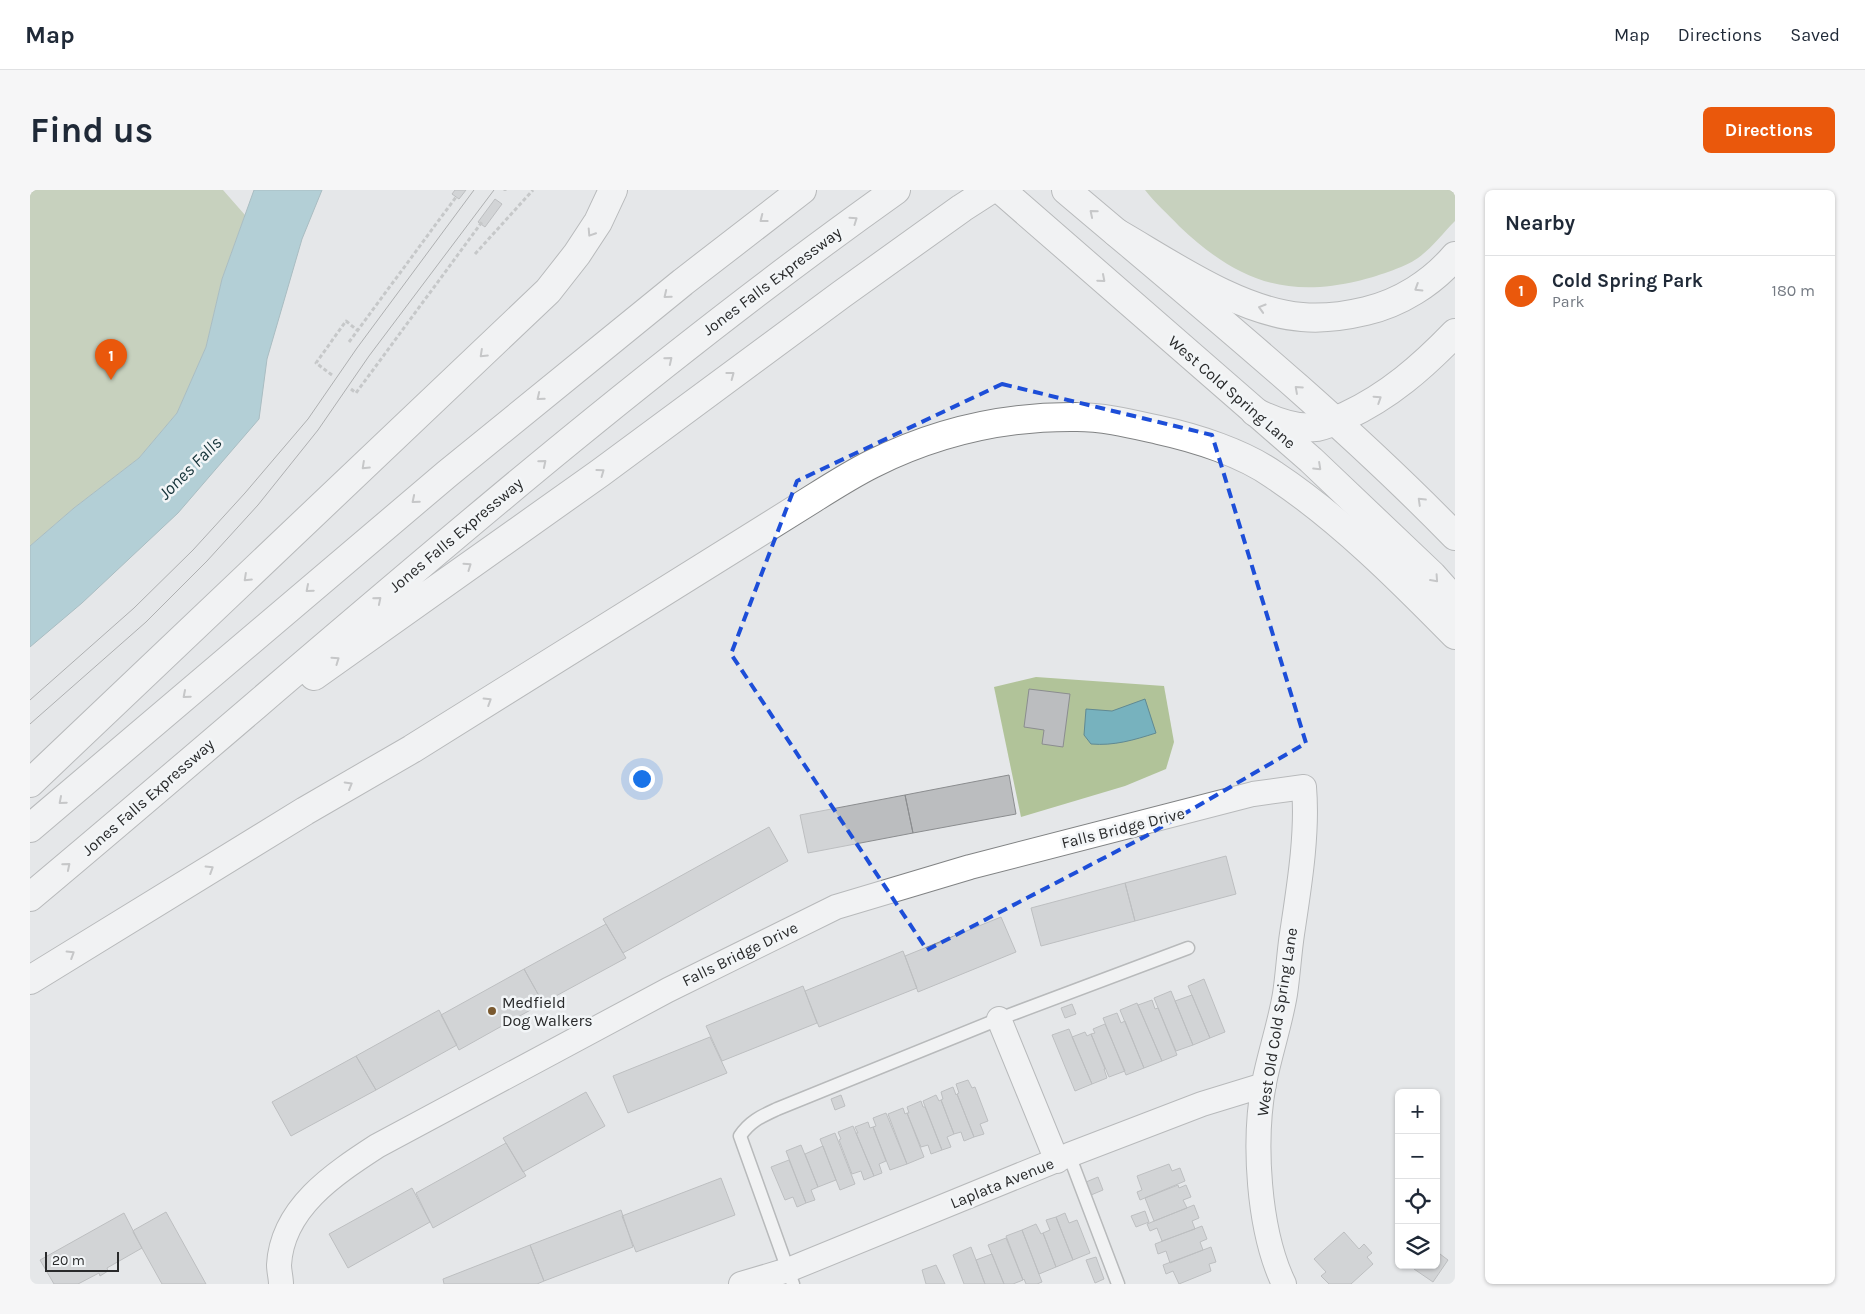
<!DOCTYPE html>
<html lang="en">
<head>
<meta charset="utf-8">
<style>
  body { margin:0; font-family:Karla,sans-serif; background:#f6f6f7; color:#1f2937 }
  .controls { position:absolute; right:15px; bottom:15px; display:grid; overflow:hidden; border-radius:8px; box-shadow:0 1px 4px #0004 }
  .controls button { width:45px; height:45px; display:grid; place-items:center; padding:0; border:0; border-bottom:1px solid #e0e1e3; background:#fff; color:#1f2937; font:25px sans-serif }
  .scale { position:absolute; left:15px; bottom:12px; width:74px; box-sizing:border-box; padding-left:5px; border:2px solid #292a2b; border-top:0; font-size:14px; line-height:18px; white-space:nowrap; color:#292a2b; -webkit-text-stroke:4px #f2f5f7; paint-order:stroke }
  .you { position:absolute; left:611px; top:588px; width:18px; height:18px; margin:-12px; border:4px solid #fff; border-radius:50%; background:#1a73e8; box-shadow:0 0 0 8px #1a73e833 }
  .badge { display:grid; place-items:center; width:32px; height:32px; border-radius:50%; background:#ea580c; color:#fff; font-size:16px; font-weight:700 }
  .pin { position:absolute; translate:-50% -41px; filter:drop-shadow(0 1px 2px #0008) }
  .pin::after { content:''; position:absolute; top:26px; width:18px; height:15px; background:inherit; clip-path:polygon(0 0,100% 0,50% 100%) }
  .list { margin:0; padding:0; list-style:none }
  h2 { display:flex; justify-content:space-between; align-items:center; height:65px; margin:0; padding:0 20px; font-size:21px }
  h2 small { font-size:16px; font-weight:400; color:#747a83 }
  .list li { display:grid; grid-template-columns:32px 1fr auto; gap:15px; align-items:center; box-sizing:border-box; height:70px; padding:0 20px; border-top:1px solid #e0e1e3 }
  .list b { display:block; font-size:19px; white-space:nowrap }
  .list p { margin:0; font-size:16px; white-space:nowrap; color:#747a83 }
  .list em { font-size:16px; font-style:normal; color:#747a83 }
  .icon { flex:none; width:28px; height:28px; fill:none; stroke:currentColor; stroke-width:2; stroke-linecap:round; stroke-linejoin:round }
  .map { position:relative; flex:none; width:1425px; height:1094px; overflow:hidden; border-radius:8px }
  header { display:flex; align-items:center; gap:30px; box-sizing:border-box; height:70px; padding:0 25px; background:#fff; border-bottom:1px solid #e0e1e3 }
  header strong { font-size:24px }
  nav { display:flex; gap:28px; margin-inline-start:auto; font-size:18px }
  .intro { display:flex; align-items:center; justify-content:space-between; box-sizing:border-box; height:120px; padding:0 30px }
  h1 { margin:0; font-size:35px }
  .button { padding:12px 22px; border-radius:8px; background:#ea580c; color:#fff; font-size:18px; font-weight:700 }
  main { display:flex; gap:30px; padding:0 30px }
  aside { flex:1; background:#fff; border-radius:8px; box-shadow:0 1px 4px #0004 }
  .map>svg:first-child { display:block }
  .green { fill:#b1c399 }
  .forest { fill:#a2b58a }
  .water { fill:#77b2be; stroke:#608992 }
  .building { fill:#bbbdbf; stroke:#8b8d8f }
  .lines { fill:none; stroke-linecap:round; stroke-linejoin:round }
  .service-casing { stroke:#818384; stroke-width:15 }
  .minor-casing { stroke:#818384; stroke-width:26 }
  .primary-casing { stroke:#818384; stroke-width:30 }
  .motorway-casing { stroke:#818384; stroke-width:30 }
  .path { stroke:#a0a2a3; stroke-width:3; stroke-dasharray:4 2.5; stroke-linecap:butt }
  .service { stroke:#fff; stroke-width:12 }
  .minor { stroke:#fff; stroke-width:24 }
  .primary { stroke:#fff; stroke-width:28 }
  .motorway { stroke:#fff; stroke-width:28 }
  .tram { stroke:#6a6b6c; stroke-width:1 }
  .oneway { stroke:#9f9fa0 }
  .marked { fill:none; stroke:#1d4ed8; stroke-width:4; stroke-dasharray:10 6; stroke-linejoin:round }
  .poi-dot { fill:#7a592f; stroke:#f2f5f7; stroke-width:2 }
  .labels { text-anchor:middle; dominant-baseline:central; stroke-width:5; stroke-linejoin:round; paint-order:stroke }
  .street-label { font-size:16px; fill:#292a2b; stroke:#f2f5f7 }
  .poi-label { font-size:16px; fill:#292a2b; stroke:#f2f5f7; text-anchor:start }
  .water-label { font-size:18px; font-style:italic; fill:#153339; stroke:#f2f5f7 }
</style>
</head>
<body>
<header>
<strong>Map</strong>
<nav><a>Map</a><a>Directions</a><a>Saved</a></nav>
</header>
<div class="intro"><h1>Find us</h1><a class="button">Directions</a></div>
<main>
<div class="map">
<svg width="1425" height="1094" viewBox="0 0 1425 1094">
  <rect width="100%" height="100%" fill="#e5e7e9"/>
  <path class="green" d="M1006 487 1134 496 1144 552 1136 579 1095 596 991 627 964 497Z"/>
  <path class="forest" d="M0 0H193L215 25 192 89 176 157 147 223 109 268 44 318 0 356Z
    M1115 0H1425V31C1413 43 1402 58 1388 68 1374 78 1344 87 1328 91 1252 109 1204 88 1149 36 1138 24 1125 13 1115 0Z"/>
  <path class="water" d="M224 0H292L272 49 237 169 229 229 148 323 52 413 0 457V356L44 318 109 268 147 223 176 157 192 89Z
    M1115 509 1126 543C1104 550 1084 556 1061 554L1054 545 1056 519 1082 521Z"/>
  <path class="building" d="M425 0H436L429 9 422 4Z
    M465 9 472 14 455 37 448 32Z
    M999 499 1040 504 1033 557 1012 554 1014 540 994 537Z
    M979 585 986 624 883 643 875 605Z
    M875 605 883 643 778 663 770 625Z
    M739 637 758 671 593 763 573 729Z
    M1196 666 1206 704 1105 731 1095 693Z
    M1095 693 1105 731 1011 756 1001 718Z
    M971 727 986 762 888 802 875 766Z
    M576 734 596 768 513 813 494 779Z
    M873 761 887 798 789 837 775 801Z
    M494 779 513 813 429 860 411 825Z
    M1174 789 1195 842 1180 848 1158 796Z
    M773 796 787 833 692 871 676 836Z
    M1141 801 1163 855 1146 861 1124 808Z
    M1162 805 1180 848 1163 855 1145 811Z
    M1122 810 1125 819 1128 818 1147 865 1132 871 1108 815Z
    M1107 813 1132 871 1114 878 1090 820Z
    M1042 814 1046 824 1035 828 1031 818Z
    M409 820 427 855 346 900 326 866Z
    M1087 823 1091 833 1095 831 1114 878 1096 885 1073 828Z
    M1075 834 1095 881 1079 887 1061 844 1065 843 1063 839Z
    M1039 839 1062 894 1045 901 1022 845Z
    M1055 842 1057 846 1061 844 1075 879H1074L1077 888 1062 894 1042 847Z
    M680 847 697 883 598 923 583 886Z
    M326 866 346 900 261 946 242 912Z
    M938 890 942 898 945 897 958 931 950 934 954 944 944 947 927 904 929 903 926 894Z
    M923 897 926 905 927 904 944 947 934 951 931 942 924 944 911 910 913 909 911 902Z
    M556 902 575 936 493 982 473 948Z
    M811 905 815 916 805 920 801 909Z
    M906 905 909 911 911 910 924 944 917 947 921 957 912 960 893 911Z
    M891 911 893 917H895L912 960 901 964 898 955 891 957 877 923H879L877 917Z
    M873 918 875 924 877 923 894 967 877 974 858 924Z
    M856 923 877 974 860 980 843 937 846 936 843 928Z
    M838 932 840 938 843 937 856 971 849 974 852 983 844 986 826 943H828L825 937Z
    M823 936 844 986 834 990 831 981 822 984 809 950 811 949 808 942Z
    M805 943 825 994 810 1000 790 949Z
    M476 953 496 986 403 1038 386 1003Z
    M771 955 788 997 781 1000 785 1010 776 1013 756 961Z
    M793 956 806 990 788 997 775 964Z
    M759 970 776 1013 767 1017 763 1007 755 1010 741 977Z
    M1139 974 1142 981 1150 978 1155 991 1110 1010 1107 1002 1112 1000 1107 986Z
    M1068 987 1073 1000 1061 1005 1056 992Z
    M691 988 705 1025 606 1062 592 1026Z
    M1148 995 1149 998 1156 995 1161 1007 1153 1010 1157 1018 1124 1031 1115 1008Z
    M382 998 400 1032 318 1078 299 1044Z
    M1164 1015 1169 1028 1162 1031 1165 1039 1132 1051 1127 1038 1120 1041 1117 1034Z
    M591 1020 603 1057 514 1091 500 1055Z
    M1115 1021 1119 1032 1106 1037 1101 1026Z
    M136 1022 176 1094H132L103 1042 104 1040Z
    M94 1023 112 1058 77 1078 78 1081 70 1086 69 1083 48 1094H24L10 1070Z
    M1035 1023 1039 1033 1047 1030 1060 1063 1043 1070 1026 1027Z
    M1026 1027 1043 1070 1026 1077 1013 1043 1020 1040 1016 1030Z
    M1006 1034 1011 1044 1013 1043 1026 1077 1009 1084 992 1040Z
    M1172 1036 1177 1049 1170 1052 1173 1060 1140 1073 1136 1061 1128 1064 1125 1054Z
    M992 1040 1012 1092 1007 1094H996L994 1089 993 1090 976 1046Z
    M1314 1042 1329 1059 1334 1054 1342 1063 1337 1067 1343 1074 1321 1094H1299L1291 1086 1296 1082 1284 1069Z
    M976 1048 993 1090 983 1094H974L958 1055Z
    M500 1055 514 1091 507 1094H414L413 1089Z
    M941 1057 946 1070 955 1094H934L923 1065Z
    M1181 1057 1186 1072 1179 1074 1181 1081 1149 1094 1143 1081 1136 1084 1133 1075Z
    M1406 1061 1418 1070 1403 1092 1384 1079 1386 1075H1406Z
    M962 1064 974 1094H955L946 1070Z
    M1066 1067 1074 1089 1065 1093 1056 1070Z
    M906 1075 915 1094H896L892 1080Z"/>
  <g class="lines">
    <g class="service-casing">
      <path id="service" d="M1039 965 1088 1094
        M763 1094 710 946C720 931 732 926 747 919L969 829 1158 758"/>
    </g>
    <g class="minor-casing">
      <path id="minor" d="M969 829 1027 971
        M251 1094C251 1088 249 1081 249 1075 252 1018 304 984 347 956L638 800 806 717 940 677 1223 604 1274 597C1278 644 1269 697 1262 744 1259 764 1258 784 1255 804 1250 834 1240 863 1234 893 1223 951 1228 1040 1254 1094
        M711 1094 758 1080 1039 965 1172 914 1234 895"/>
    </g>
    <g class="primary-casing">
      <path id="primary" d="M971 0 1281 270 1402 385 1425 411
        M1036 0C1168 112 1304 222 1425 346"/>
    </g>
    <g class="motorway-casing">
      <path id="motorway" d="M1087 43C1141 74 1209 122 1272 127 1293 129 1315 126 1336 121 1370 113 1402 93 1425 66
        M1225 222C1243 231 1267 240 1287 237 1297 235 1307 230 1316 226 1359 206 1392 177 1425 143
        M284 486 570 283 812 104 932 18 960 0
        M0 593 518 101 547 64 568 32 583 0
        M0 638 417 284 653 92 772 0
        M0 707C286 468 562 216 866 0
        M0 790 275 621 382 559 784 308C803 296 822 284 842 274 908 241 974 226 1047 227 1074 227 1102 234 1129 240 1166 248 1213 263 1244 285 1310 329 1369 388 1425 445"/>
    </g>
    <path class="path" d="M475 1V0
      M445 64 503 0
      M319 152 426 7
      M302 185 286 173 316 131 327 140
      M321 199 326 203 452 32"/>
    <use href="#service" class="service"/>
    <use href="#minor" class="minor"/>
    <use href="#primary" class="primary"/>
    <use href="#motorway" class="motorway"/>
    <path class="tram" d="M0 510 104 418 163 360 215 303 278 229 327 158 444 0
      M0 534 116 432 177 371 228 315 288 240 339 166 464 0"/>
  </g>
  <defs><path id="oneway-chevron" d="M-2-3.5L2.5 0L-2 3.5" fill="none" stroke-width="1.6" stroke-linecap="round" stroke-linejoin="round" transform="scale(1.25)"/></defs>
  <g class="oneway">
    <use href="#oneway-chevron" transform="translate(1063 23) rotate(-140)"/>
    <use href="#oneway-chevron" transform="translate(733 29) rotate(142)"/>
    <use href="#oneway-chevron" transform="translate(824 30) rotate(-35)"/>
    <use href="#oneway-chevron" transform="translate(561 43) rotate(123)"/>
    <use href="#oneway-chevron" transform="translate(1072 89) rotate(41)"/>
    <use href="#oneway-chevron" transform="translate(1388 98) rotate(148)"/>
    <use href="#oneway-chevron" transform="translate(637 105) rotate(141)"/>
    <use href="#oneway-chevron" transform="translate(1232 118) rotate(-163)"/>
    <use href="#oneway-chevron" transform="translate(453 164) rotate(137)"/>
    <use href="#oneway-chevron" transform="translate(639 170) rotate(-39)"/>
    <use href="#oneway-chevron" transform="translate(701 185) rotate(-37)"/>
    <use href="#oneway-chevron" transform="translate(1268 199) rotate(-138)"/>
    <use href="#oneway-chevron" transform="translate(510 207) rotate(141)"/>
    <use href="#oneway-chevron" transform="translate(1348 209) rotate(-33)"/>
    <use href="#oneway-chevron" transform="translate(513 273) rotate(-40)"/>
    <use href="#oneway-chevron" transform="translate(335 276) rotate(137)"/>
    <use href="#oneway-chevron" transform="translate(1288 277) rotate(43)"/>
    <use href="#oneway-chevron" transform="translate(571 282) rotate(-36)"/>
    <use href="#oneway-chevron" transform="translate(385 310) rotate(140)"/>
    <use href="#oneway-chevron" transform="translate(1391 311) rotate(-136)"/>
    <use href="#oneway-chevron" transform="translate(438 376) rotate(-35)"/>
    <use href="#oneway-chevron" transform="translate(217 388) rotate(137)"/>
    <use href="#oneway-chevron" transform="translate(1405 389) rotate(48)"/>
    <use href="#oneway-chevron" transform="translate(279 399) rotate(139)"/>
    <use href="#oneway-chevron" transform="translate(348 410) rotate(-40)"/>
    <use href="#oneway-chevron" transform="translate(306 470) rotate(-35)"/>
    <use href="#oneway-chevron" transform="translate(156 505) rotate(139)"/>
    <use href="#oneway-chevron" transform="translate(458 511) rotate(-32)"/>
    <use href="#oneway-chevron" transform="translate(319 595) rotate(-30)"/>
    <use href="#oneway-chevron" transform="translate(32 611) rotate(139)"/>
    <use href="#oneway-chevron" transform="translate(37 676) rotate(-40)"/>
    <use href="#oneway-chevron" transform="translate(180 679) rotate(-32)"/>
    <use href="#oneway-chevron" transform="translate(41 764) rotate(-32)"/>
  </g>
  <path d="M0 0H1425V1094H0ZM972 194 1182 245 1276 553 1116 646 897 760 701 464 767 291Z" fill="#e5e7e9" fill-opacity=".55" fill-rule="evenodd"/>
  <path class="marked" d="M972 194 1182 245 1276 553 1116 646 897 760 701 464 767 291Z"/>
  <circle class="poi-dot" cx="462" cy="821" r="5"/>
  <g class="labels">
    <g class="street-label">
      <text transform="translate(742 91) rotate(-37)">Jones Falls Expressway</text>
      <text transform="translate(1202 202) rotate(41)">West Cold Spring Lane</text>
      <text transform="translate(426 345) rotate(-40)">Jones Falls Expressway</text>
      <text transform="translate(118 607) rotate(-41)">Jones Falls Expressway</text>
      <text transform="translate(1093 638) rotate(-14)">Falls Bridge Drive</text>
      <text transform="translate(710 764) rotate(-26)">Falls Bridge Drive</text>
      <text transform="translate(1247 832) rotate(-81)">West Old Cold Spring Lane</text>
      <text transform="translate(972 993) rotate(-22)">Laplata Avenue</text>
    </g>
    <g class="poi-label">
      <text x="472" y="812">Medfield<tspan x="472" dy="18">Dog Walkers</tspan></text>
    </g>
    <g class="water-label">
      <text transform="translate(160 278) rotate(-45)">Jones Falls</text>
    </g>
  </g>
</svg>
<div class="controls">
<button>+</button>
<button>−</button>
<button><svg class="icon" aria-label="locate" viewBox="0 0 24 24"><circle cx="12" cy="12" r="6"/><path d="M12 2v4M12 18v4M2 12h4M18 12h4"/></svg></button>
<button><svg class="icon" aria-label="layers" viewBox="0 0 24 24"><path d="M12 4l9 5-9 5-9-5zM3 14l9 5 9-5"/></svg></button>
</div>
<div class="scale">20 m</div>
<div class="you"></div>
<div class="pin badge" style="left:81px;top:190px">1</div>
</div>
<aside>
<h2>Nearby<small></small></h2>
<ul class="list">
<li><span class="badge">1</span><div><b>Cold Spring Park</b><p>Park</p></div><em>180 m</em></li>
</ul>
</aside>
</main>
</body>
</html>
